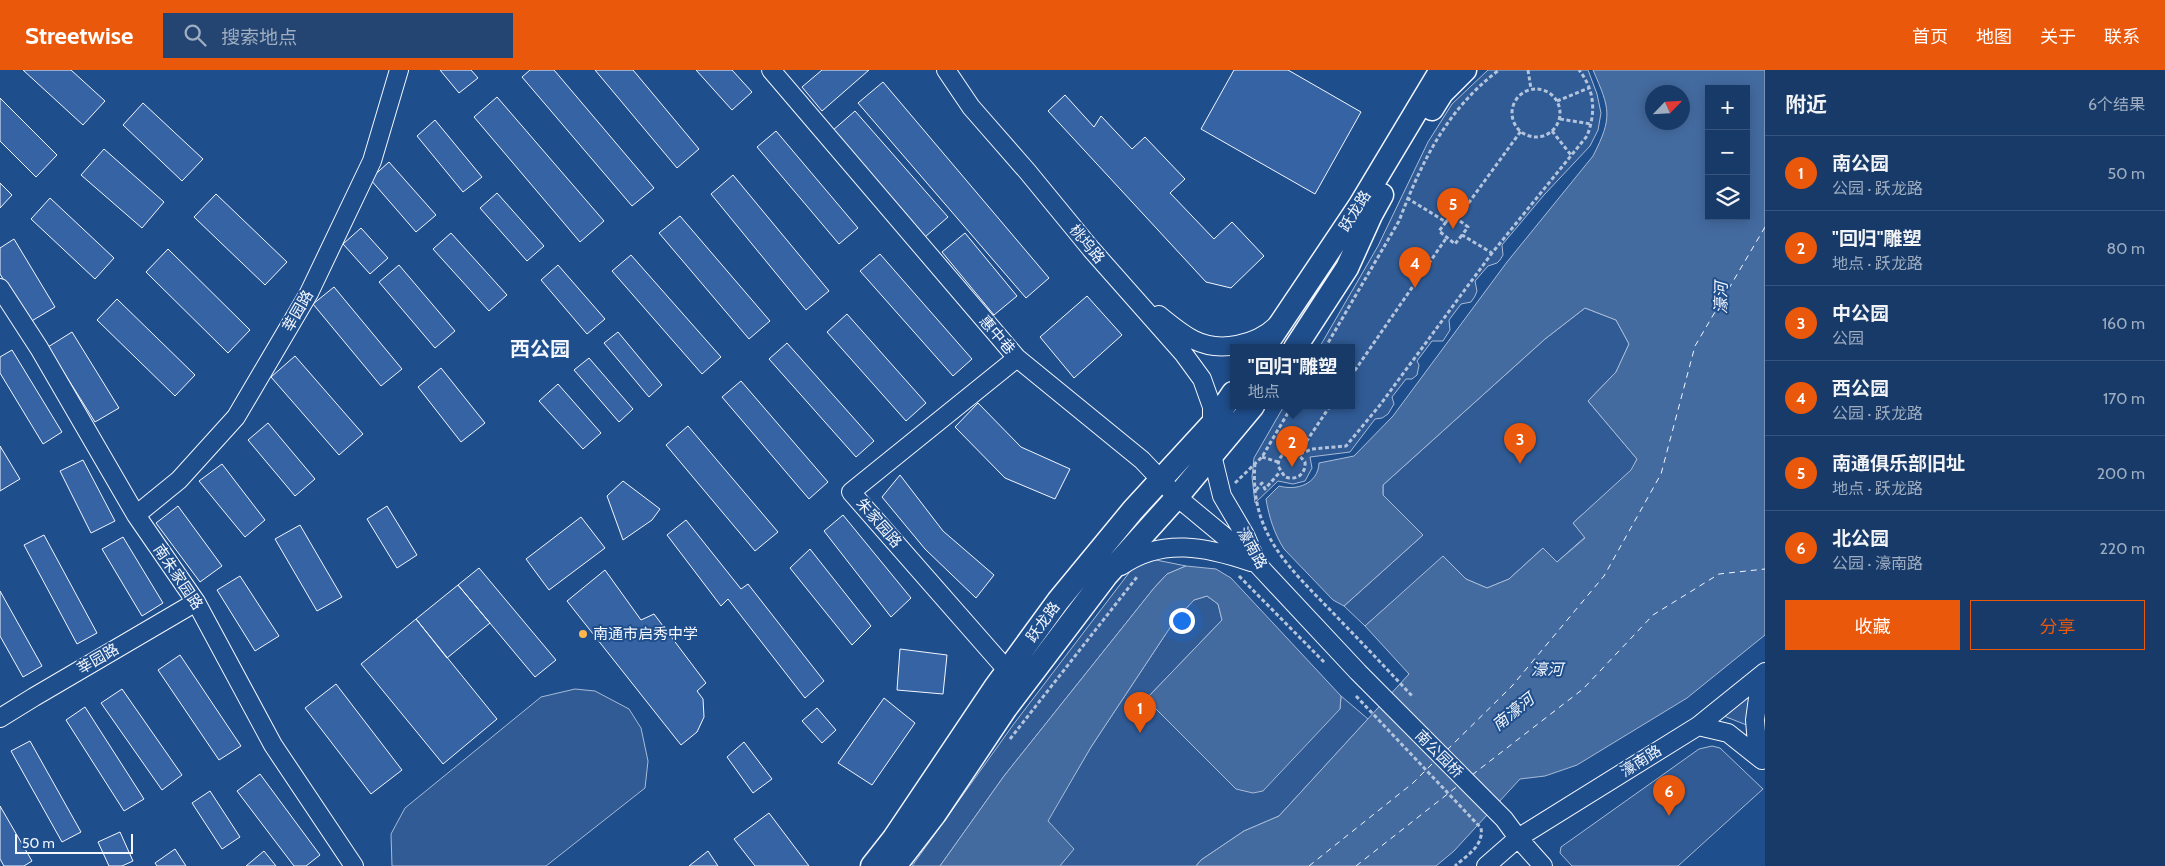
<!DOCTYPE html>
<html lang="zh">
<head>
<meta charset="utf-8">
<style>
  body { margin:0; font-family:Cabin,"Noto Sans SC",sans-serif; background:#244571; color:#f1f3f6 }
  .controls { position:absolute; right:15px; top:15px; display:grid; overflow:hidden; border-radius:0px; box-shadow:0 2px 12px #0003 }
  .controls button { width:45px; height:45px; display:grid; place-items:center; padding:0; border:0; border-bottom:1px solid #36547d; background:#173a69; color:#f1f3f6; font:25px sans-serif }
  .compass { position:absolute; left:1645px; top:15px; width:45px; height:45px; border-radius:50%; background:#173a69; box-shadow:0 2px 12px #0003; rotate:65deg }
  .scale { position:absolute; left:15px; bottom:12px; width:118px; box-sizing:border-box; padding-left:5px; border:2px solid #f2f6ff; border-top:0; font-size:14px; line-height:18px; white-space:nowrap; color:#f2f6ff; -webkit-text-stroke:4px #1f4e8c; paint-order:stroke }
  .you { position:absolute; left:1181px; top:550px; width:18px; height:18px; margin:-12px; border:4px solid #fff; border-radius:50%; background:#1a73e8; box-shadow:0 0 0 8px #1a73e833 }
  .badge { display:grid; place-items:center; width:32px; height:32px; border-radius:50%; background:#ea580c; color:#fff; font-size:16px; font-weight:700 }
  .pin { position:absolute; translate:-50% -41px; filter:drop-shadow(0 1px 2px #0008) }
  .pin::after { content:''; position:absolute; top:26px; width:18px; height:15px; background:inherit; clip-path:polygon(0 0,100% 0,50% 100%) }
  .popup { position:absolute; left:1230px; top:274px; width:125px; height:65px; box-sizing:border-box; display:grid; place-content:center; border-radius:0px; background:#173a69; filter:drop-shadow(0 1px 4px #0005); font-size:16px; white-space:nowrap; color:#9eadc0 }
  .popup b { font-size:19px; color:#f1f3f6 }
  .popup::after { content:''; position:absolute; left:50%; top:100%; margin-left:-10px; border:10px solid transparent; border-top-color:#173a69 }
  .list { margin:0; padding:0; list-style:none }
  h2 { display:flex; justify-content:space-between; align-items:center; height:65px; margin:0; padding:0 20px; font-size:21px }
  h2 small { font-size:16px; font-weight:400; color:#9eadc0 }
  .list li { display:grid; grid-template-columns:32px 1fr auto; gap:15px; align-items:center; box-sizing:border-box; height:75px; padding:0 20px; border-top:1px solid #36547d }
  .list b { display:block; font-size:19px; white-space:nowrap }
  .list p { margin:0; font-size:16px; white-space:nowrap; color:#9eadc0 }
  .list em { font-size:16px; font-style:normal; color:#9eadc0 }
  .actions { display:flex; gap:10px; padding:15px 20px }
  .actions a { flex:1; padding:11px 0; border:1px solid #ea580c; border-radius:0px; text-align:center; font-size:18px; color:#ea580c }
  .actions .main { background:#ea580c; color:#fff }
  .icon { flex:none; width:28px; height:28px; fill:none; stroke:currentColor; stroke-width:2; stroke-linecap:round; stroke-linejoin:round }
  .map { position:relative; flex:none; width:1765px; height:796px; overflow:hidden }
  header { display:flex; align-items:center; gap:30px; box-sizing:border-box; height:70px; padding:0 25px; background:#ea580c; color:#fff }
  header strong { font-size:24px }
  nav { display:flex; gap:28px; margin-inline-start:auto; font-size:18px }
  .search { width:350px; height:45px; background:#244571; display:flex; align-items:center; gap:12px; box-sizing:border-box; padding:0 18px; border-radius:0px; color:#9eadc0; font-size:19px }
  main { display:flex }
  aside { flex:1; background:#173a69 }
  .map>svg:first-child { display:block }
  .built { fill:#305b95; stroke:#a8bbd7 }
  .water { fill:#446ba0; stroke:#a8bbd7; fill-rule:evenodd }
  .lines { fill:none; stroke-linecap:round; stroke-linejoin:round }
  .ferry { stroke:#f2f6ff; stroke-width:1; stroke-dasharray:6 5; stroke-linecap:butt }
  .building { fill:#3563a3; stroke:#f2f6ff }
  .minor-casing { stroke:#f2f6ff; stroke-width:20 }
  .major-casing { stroke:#f2f6ff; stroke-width:25 }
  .path { stroke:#b3c4dc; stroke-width:3; stroke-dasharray:4 2.5; stroke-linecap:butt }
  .minor { stroke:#1f4e8c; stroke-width:18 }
  .major { stroke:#1f4e8c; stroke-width:22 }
  .poi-dot { fill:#ffb74d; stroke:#1f4e8c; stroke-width:2 }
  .labels { text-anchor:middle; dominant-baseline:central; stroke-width:4; stroke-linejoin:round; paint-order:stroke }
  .street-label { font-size:15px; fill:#f2f6ff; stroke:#1f4e8c }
  .poi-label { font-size:15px; fill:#f2f6ff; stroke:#1f4e8c; text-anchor:start }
  .water-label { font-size:16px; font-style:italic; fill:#f2f6ff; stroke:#1f4e8c }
  .district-label { font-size:20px; font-weight:bold; fill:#f2f6ff; stroke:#1f4e8c }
</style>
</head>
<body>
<header>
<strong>Streetwise</strong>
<div class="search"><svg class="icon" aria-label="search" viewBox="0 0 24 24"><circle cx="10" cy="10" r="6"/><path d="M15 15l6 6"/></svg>搜索地点</div>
<nav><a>首页</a><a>地图</a><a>关于</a><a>联系</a></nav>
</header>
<main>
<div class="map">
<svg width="1765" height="796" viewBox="0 0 1765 796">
  <rect width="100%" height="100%" fill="#1f4e8c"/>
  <path class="built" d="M1488 0H1588L1597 24 1601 43 1598 60 1590 76 1544 125 1502 175 1503 185 1500 190 1497 193 1488 196 1475 211 1477 221 1475 226 1471 232 1461 234 1449 250 1450 260 1443 271H1432L1417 291 1419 295 1417 305 1412 309H1406L1392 327 1394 334 1388 344 1382 348 1375 349 1350 382 1310 387 1312 398 1305 411 1293 414 1278 411 1255 433 1252 407 1254 388 1284 336H1351V278H1319L1378 176 1428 72 1452 34Z
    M1585 238 1616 250 1629 274 1616 302 1588 331 1637 389 1632 400 1573 453 1585 467 1557 492 1543 478 1509 509 1487 518 1466 509 1443 487 1365 556 1344 536 1423 465 1383 425V415L1545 269Z
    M1151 489 1186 496 1167 504 1154 518 1004 706 940 796H912L1013 655 1135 495Z
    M1207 526 1218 534 1222 550 1149 626 1340 639 1341 626 1368 649 1279 746 1244 761 1201 790 1196 796H1060L1047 751 1091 677 1175 550 1194 530Z
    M575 619 595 621 629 639 641 658 648 691 645 718 546 796H392L391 764 405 738 541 627Z
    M1749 626V656L1724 646Z
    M1712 676 1720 678 1763 719 1678 796H1572L1560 783 1561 777 1699 679Z"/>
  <path class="water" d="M1593 0H1765V565L1687 628 1577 695 1545 706 1520 709 1454 781 1436 796H1196L1201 790 1244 761 1279 746 1409 604 1365 556 1443 486 1466 509 1487 518 1509 509 1543 478 1557 492 1585 468 1573 453 1631 400 1637 389 1588 331 1616 302 1629 274 1616 250 1585 238 1545 269 1383 415V425L1423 465 1344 536 1333 530 1284 479C1274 463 1269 447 1266 429L1279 416C1297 421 1318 414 1319 393L1354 386 1393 346 1507 192 1593 86C1613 47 1610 39 1593 0ZM1709 19H1746V146H1709ZM1652 22H1682V52H1652Z
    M1186 496 1216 499 1231 508 1341 626 1340 639 1263 721 1253 723 1236 719 1153 636 1149 626 1222 550 1218 534 1207 526 1194 530 1175 550 1091 677 1048 751 1074 779 1060 796H940L1004 706 1154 518 1167 504Z"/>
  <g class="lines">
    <path class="ferry" d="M1447 680 1512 616 1604 506 1661 404 1695 276 1765 157
      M1472 705 1583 619 1653 545 1719 504 1765 499
      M1309 796 1413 713 1435 691
      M1356 796 1459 715"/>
  </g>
  <path class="building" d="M23 0H71L105 31 83 55Z
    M440 0H471L478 8 459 23Z
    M530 0H554L654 118 632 136 522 7Z
    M595 0H633L699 79 677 98Z
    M696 0H732L752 22 732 40Z
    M822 0H869L822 41 802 17Z
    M1234 0H1288L1361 42 1315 124 1201 59Z
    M883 12 1049 208 1026 228 858 33Z
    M1065 25 1094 57 1101 46 1132 79 1145 67 1185 109 1170 123 1214 169 1232 152 1264 186 1231 218 1206 212 1048 41Z
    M497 27 604 151 580 172 474 47Z
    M0 28 57 85 36 107 0 71Z
    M143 33 203 89 182 111 123 55Z
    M855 41 948 147 925 167 832 61Z
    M435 50 482 107 463 122 417 66Z
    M776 61 858 158 839 174 757 77Z
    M104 79 164 132 142 158 81 105Z
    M389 92 436 145 416 162 370 109Z
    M733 105 829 221 806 240 711 124Z
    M0 113 12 125 0 138Z
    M497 123 544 176 527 191 480 138Z
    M216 124 287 192 265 215 194 147Z
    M50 128 114 188 95 209 31 149Z
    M680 146 770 251 749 269 659 163Z
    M361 158 388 188 370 204 343 174Z
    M451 163 507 225 489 241 433 179Z
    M965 163 1017 226 994 245 942 182Z
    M14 169 55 237 30 252 0 204V178Z
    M168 179 250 260 228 283 146 202Z
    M880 184 972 289 953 306 860 201Z
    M631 185 721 287 702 304 612 201Z
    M399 195 455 261 435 278 379 212Z
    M558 195 605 249 587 264 541 210Z
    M334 217 402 299 381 316 313 234Z
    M1087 226 1122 265 1074 308 1040 267Z
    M117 229 195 305 175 326 97 250Z
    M847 244 926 333 906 351 827 262Z
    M72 262 119 338 95 352 48 277Z
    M618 262 662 315 649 327 604 273Z
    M787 273 874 371 856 387 769 289Z
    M12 280 62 362 43 374 0 303V287Z
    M295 286 363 364 339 385 271 307Z
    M589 288 633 339 619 352 574 300Z
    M441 298 485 353 461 372 418 317Z
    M741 311 828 412 809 429 722 327Z
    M558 314 601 363 583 379 539 331Z
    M978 333 1021 377 1070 399 1055 429 1005 408 955 357Z
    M268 353 315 409 295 426 248 370Z
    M688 356 778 462 755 481 666 375Z
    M0 376 20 409 0 421Z
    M83 390 115 451 91 463 60 401Z
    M222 394 265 450 245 467 199 411Z
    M900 405 943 461 994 505 976 528 925 479 882 427Z
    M623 411 660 439 652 450 623 470 607 426Z
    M178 436 222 496 200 512 156 453Z
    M387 436 417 485 397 498 367 449Z
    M843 445 911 528 891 547 824 461Z
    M581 447 605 478 549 520 526 489Z
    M686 450 741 519 748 514 824 611 805 628 728 529 721 536 667 465Z
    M300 455 342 527 317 541 275 469Z
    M44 465 97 563 77 574 24 475Z
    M123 467 163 533 142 546 102 479Z
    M810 479 871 556 852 575 790 498Z
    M479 498 556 590 535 607 458 515Z
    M605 500 641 550 654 544 706 613 697 621 703 629 704 647 697 662 681 675 567 531Z
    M240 506 279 566 255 581 217 520Z
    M458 515 490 553 447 588 416 549Z
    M0 521 42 596 23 607 0 566Z
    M416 549 497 649 443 694 361 594Z
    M900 579 947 585 943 624 897 620Z
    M180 585 241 676 219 690 158 600Z
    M336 614 402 700 371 724 305 638Z
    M122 619 182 705 162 720 101 633Z
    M884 628 915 653 872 715 838 693Z
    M85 637 144 729 124 741 66 650Z
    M817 638 836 660 822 673 802 651Z
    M30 671 81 762 62 772 11 681Z
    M744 672 772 709 753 723 727 687Z
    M260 704 320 785 306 796H294L237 721Z
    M210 721 240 767 222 779 192 733Z
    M0 736 32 791 24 796H4L0 789Z
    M769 743 809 796H755L734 769Z
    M120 762 133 791 122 796H109L98 772Z
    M175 779 186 796H157L155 793Z
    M264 781 276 796H246Z
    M708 781 718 796H689Z"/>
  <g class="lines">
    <g class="minor-casing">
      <path id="minor" d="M771 0 1017 288 1142 390 1177 427 1253 490
        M946 0 971 37 1027 101 1091 179 1183 283 1202 309 1212 337V385L1222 426 1245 465 1258 495 1358 602 1504 749 1518 768 1543 796
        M0 218 39 278 136 445 196 532 273 675 354 796
        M1159 245C1170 254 1182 264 1194 270 1220 283 1256 275 1277 255
        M136 445 179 410 236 347 309 223 372 91 399 0
        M1121 496C1162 467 1207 477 1251 492
        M1007 600 851 422 1017 288
        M0 648 34 627 196 532
        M1698 656 1728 663 1762 690
        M1758 686 1755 650 1761 606
        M1486 796 1518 768 1698 656 1765 602"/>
    </g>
    <g class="major-casing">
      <path id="major" d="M1432 39 1442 23 1465 0
        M1264 278 1360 135 1441 0
        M1295 278 1347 198 1371 145 1382 125
        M872 796 894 768 996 616 1058 531 1133 440 1212 354 1233 323
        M895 796 935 744 1006 638 1106 506 1177 427 1253 336"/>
    </g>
    <path class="path" d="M1528 0 1531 19
      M1512 43a24 24 0 1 1 48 0a24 24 0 1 1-48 0Z
      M1557 31 1589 18
      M1560 49 1591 54
      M1552 61 1571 85
      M1407 128 1446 152 1452 145 1468 157 1462 165 1492 183 1587 66C1596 43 1595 20 1579 0
      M1457 149 1521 61
      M1446 152 1439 161 1455 174 1462 165
      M1325 278 1399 151C1422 91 1447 39 1499 0
      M1351 306 1447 167
      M1296 382 1305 392C1306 404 1297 411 1285 407L1278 396C1279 379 1292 385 1302 378L1330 336
      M1300 384 1312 379 1346 376 1380 335 1492 183
      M1262 387 1278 392
      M1255 393C1249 465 1291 499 1336 546 1362 573 1388 600 1413 627
      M1235 413 1262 387 1292 336
      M1256 420 1262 413 1265 419 1280 402
      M1239 506 1325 593
      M1356 626 1481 758C1484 776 1467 785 1455 796
      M1010 669 1137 507"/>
    <use href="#minor" class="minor"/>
    <use href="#major" class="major"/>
  </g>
  <circle class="poi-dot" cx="583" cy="564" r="5"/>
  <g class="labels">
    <g class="street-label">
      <text transform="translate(1355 141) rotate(-58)">跃龙路</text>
      <text transform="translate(1087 174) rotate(50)">桃坞路</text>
      <text transform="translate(298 241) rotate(-60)">莘园路</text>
      <text transform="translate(997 265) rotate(49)">惠中巷</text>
      <text transform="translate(879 453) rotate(49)">朱家园路</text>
      <text transform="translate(1252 478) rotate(61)">濠南路</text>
      <text transform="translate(178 507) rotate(56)">南朱家园路</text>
      <text transform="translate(1043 552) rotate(-54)">跃龙路</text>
      <text transform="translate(98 589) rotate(-30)">莘园路</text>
      <text transform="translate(1439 684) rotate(45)">南公园桥</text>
      <text transform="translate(1641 691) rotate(-32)">濠南路</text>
    </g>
    <g class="poi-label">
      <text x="593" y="564">南通市启秀中学</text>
    </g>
    <g class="water-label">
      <text transform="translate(1721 228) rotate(-89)">濠河</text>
      <text x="1547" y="599">濠河</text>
      <text transform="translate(1513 642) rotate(-39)">南濠河</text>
    </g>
    <g class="district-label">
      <text x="540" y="279">西公园</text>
    </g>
  </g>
</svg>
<div class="controls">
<button>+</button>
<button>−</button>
<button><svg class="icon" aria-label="layers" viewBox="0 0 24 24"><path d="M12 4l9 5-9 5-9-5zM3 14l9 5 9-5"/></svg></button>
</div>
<svg class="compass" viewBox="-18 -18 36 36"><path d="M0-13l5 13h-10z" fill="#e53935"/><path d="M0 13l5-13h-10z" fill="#9eadc0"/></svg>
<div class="scale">50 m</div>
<div class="you"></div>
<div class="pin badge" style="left:1140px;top:663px">1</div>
<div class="pin badge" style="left:1292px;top:397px">2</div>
<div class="popup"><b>&quot;回归&quot;雕塑</b>地点</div>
<div class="pin badge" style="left:1520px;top:394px">3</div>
<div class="pin badge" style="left:1415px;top:218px">4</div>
<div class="pin badge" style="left:1453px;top:159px">5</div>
<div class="pin badge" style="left:1669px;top:746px">6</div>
</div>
<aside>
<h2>附近<small>6个结果</small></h2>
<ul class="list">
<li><span class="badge">1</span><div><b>南公园</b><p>公园 · 跃龙路</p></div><em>50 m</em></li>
<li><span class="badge">2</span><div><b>&quot;回归&quot;雕塑</b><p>地点 · 跃龙路</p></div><em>80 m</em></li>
<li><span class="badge">3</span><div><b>中公园</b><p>公园</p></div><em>160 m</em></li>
<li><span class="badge">4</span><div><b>西公园</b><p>公园 · 跃龙路</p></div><em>170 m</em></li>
<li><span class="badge">5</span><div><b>南通俱乐部旧址</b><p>地点 · 跃龙路</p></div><em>200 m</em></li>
<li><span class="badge">6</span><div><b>北公园</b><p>公园 · 濠南路</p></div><em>220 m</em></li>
</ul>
<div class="actions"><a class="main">收藏</a><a>分享</a></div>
</aside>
</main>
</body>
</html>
